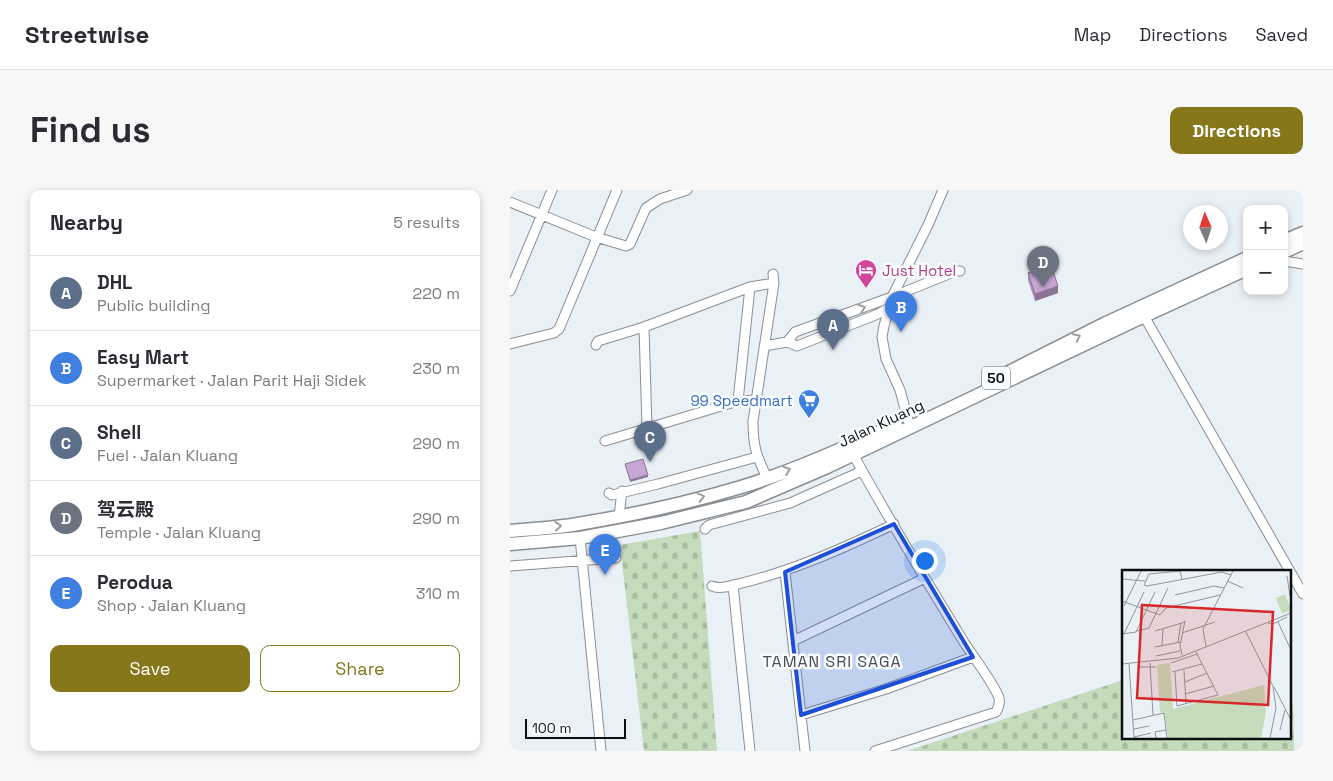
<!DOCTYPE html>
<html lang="en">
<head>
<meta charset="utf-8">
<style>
  body { margin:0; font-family:"Space Grotesk","Noto Sans SC",sans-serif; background:#f7f7f7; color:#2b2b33 }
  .controls { position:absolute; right:15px; top:15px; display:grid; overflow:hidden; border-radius:10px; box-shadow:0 2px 8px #0003 }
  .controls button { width:45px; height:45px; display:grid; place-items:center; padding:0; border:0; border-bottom:1px solid #e1e1e2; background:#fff; color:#2b2b33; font:25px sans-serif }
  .compass { position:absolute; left:673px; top:15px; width:45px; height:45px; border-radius:50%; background:#fff; box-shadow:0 2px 8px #0003; rotate:357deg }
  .scale { position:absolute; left:15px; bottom:12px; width:101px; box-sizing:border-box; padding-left:5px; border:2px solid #0c0e10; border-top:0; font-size:14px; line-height:18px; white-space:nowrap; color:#0c0e10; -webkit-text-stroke:4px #fafdff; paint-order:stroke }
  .you { position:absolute; left:414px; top:370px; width:18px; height:18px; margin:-12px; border:4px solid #fff; border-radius:50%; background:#1a73e8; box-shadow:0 0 0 8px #1a73e833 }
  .badge { display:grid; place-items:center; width:32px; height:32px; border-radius:50%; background:#86771b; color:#fff; font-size:16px; font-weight:700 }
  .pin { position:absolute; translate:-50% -41px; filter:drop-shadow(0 1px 2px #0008) }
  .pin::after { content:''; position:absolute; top:26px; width:18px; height:15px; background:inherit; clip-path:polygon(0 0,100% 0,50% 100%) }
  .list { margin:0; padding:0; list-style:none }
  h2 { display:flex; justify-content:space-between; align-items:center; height:65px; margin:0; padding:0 20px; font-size:21px }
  h2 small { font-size:16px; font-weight:400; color:#7c7c81 }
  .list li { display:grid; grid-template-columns:32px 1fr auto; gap:15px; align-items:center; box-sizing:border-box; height:75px; padding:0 20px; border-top:1px solid #e1e1e2 }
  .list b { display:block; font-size:19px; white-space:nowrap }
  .list p { margin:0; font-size:16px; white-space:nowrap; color:#7c7c81 }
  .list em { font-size:16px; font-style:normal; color:#7c7c81 }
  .actions { display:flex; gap:10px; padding:15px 20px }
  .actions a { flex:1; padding:11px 0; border:1px solid #86771b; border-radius:10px; text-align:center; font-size:18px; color:#86771b }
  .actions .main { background:#86771b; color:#fff }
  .map { position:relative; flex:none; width:793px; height:561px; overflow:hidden; border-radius:10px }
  header { display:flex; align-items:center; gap:30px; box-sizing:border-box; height:70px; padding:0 25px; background:#fff; border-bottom:1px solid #e1e1e2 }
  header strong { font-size:24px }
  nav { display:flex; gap:28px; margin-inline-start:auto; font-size:18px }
  .intro { display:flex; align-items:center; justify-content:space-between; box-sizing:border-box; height:120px; padding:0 30px }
  h1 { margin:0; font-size:35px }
  .button { padding:12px 22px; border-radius:10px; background:#86771b; color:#fff; font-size:18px; font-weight:700 }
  main { display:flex; gap:30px; padding:0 30px }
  aside { flex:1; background:#fff; border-radius:10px; box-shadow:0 2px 8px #0003 }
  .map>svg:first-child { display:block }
  .cemetery { fill:url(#cemetery-stones) }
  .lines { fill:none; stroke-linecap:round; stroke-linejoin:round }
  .minor-casing { stroke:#898f94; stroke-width:11 }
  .highway-casing { stroke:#898f94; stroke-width:15 }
  .minor { stroke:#fff; stroke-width:9 }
  .highway { stroke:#fff; stroke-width:12 }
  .wall { fill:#aa8fb5 }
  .shaded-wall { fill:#8b7494 }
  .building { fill:#c6a6d3; stroke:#8b7494 }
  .oneway { stroke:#9e9f9f }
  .marked { fill:#1d4ed8; fill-opacity:0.2; stroke:#1d4ed8; stroke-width:4; stroke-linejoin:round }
  .labels { text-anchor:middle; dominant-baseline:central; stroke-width:5; stroke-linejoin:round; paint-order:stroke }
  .shield { fill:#fafdff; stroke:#535658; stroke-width:1 }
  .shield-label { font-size:14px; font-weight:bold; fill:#0c0e10 }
  .hotel-label { font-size:15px; fill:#b23c85; stroke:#fafdff; text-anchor:start }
  .shop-label { font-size:15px; fill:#366cbe; stroke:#fafdff; text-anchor:end }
  .street-label { font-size:15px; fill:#0c0e10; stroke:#fafdff }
  .neighbourhood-label { font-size:16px; letter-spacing:1px; fill:#484d52; stroke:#fafdff }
  .inset-road { fill:none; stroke:#91969a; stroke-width:1 }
  .view { fill:#d62828; fill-opacity:0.15; stroke:#d62828; stroke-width:2.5 }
  .inset-edge { fill:none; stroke:#0c0e10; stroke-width:2.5 }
</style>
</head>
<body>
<header>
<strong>Streetwise</strong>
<nav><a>Map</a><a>Directions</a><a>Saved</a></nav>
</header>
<div class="intro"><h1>Find us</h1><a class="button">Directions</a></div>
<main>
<aside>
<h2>Nearby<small>5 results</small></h2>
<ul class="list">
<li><span class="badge" style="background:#5c6f8a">A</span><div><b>DHL</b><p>Public building</p></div><em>220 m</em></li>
<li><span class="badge" style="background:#3f7fe0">B</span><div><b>Easy Mart</b><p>Supermarket · Jalan Parit Haji Sidek</p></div><em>230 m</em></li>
<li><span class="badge" style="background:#5c6f8a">C</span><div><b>Shell</b><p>Fuel · Jalan Kluang</p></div><em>290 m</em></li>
<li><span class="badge" style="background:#6b7280">D</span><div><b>驾云殿</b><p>Temple · Jalan Kluang</p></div><em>290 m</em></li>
<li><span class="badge" style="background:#3f7fe0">E</span><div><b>Perodua</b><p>Shop · Jalan Kluang</p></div><em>310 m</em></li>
</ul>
<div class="actions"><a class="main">Save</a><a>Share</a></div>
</aside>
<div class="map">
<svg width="793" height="561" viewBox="0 0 793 561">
  <defs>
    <pattern id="cemetery-stones" width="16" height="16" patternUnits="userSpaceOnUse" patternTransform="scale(1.25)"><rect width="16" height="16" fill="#c5dcbc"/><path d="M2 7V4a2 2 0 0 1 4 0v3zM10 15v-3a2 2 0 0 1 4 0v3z" fill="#a8bca1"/></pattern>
  </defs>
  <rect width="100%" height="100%" fill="#e9f0f6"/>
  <path class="cemetery" d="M190 341 207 561H134L110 355Z
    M613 490V547H779V504L783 516 784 561H397Z"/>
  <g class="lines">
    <g class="minor-casing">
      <path id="minor" d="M0 12 86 47 116 56 120 54 136 18 150 9 177 0
        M774 71 793 74
        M0 101 42 0
        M634 126 793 404
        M134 137 137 238
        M277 152 285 142 382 107 446 81H450
        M0 154 44 143 49 139 107 0
        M86 155 88 151 134 137 240 97 264 93
        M254 156 277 152 287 156 368 124 378 118
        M228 211 240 97
        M398 230 390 200 376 169 372 147 374 136 382 107 418 35 433 0
        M95 251 228 211 246 210
        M343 264C377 327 415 388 452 449 461 464 484 493 489 508 490 513 489 517 486 522L365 561
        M257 288C246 265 243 256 243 231L264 93 263 84
        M99 303 102 305 148 294 247 267
        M109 326 112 301
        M195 339 199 335 280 313 352 281
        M70 348 91 561
        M0 376 106 368
        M275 382 295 561
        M223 395 240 561
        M202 396C210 400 224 395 232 393 285 380 334 358 384 334
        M283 451 415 388
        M291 525 376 499 463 467"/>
    </g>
    <g class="highway-casing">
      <path id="highway" d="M774 51 793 43
        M774 62 793 53
        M499 182 594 134 737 68
        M0 341C22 339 46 338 68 334 122 325 178 313 231 297 284 281 335 257 386 235
        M0 354 70 348 151 333 236 312 317 277 634 126 737 79"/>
    </g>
    <use href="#minor" class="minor"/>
    <use href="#highway" class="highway"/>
  </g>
  <path class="wall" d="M518 83 548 103 525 111 518 90Z"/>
  <path class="shaded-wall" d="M548 96V103L525 111V104Z
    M138 285V287L120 292V290Z"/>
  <path class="building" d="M541 75 548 96 525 104 518 83Z
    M133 269 138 285 120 290 115 274Z"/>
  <defs><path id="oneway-chevron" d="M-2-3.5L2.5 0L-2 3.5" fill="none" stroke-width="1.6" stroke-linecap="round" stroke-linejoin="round" transform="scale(1.25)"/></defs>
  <g class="oneway">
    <use href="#oneway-chevron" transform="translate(352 118) rotate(-20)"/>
    <use href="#oneway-chevron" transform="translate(567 147) rotate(-26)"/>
    <use href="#oneway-chevron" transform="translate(277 280) rotate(-21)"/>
    <use href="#oneway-chevron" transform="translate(191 307) rotate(-15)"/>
    <use href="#oneway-chevron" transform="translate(48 336) rotate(-5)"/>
  </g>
  <path class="marked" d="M384 334 463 467 291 525 275 382Z"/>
  <defs>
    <g id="hotel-pin" transform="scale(1.125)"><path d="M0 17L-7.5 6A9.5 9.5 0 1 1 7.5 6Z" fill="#d1479c" stroke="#fafdff"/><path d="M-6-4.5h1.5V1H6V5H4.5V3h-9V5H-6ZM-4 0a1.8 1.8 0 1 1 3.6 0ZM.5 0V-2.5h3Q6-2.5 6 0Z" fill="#fff"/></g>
    <g id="supermarket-pin" transform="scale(1.125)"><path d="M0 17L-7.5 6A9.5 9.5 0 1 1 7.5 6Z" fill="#3f7fe0" stroke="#fafdff"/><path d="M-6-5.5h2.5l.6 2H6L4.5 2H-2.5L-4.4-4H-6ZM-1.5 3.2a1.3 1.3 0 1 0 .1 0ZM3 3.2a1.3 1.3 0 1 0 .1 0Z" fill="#fff"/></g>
  </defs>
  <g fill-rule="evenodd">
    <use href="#hotel-pin" x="356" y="80"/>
    <use href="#supermarket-pin" x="299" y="210"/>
  </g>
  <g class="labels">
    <rect class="shield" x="472" y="176.5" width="28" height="23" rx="4"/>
    <g class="shield-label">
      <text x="486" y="188">50</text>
    </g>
    <g class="hotel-label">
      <text x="372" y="80">Just Hotel</text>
    </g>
    <g class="shop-label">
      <text x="283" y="210">99 Speedmart</text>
    </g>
    <g class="street-label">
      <text transform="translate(371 233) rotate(-25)">Jalan Kluang</text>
    </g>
    <g class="neighbourhood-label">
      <text x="322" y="471">TAMAN SRI SAGA</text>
    </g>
  </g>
  <g transform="translate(612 380)">
    <rect width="169" height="169" fill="#e9f0f6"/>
    <path d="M163 24 169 40 160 44 154 28ZM48 93 51 139 142 115 144 142 139 168H46L43 143 38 142 35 95Z" fill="#c5dcbc"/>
    <path class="inset-road" d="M165 6 168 26M0 9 23 11M60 9 58 1 27 4 22 15 25 16 100 2 109 5M105 11 121 18M53 25 92 16 102 18M0 31 38 45 44 38 98 25M2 36 19 1M156 52 169 80M146 53 151 54 165 47M15 61 27 58 46 18M33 61 63 52M124 62 151 116 154 138 148 168M60 63 93 52M0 64 14 62 33 22M2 64 22 22M56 72 59 53M40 75 41 59M84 76 81 59 111 1M33 77 59 72M60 85 58 75 63 51M34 86 58 81M28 93 31 145M49 93 75 84M0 94 56 88 169 43M7 94 12 168M16 97H34M62 100 64 134M50 102 80 94M53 102 55 136 96 125 74 82M63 112 85 103M152 117 169 150M63 124 92 116M11 150 42 143 45 168M12 159 27 156M158 160 163 140M12 167 29 163M34 168 33 162 44 160"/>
    <path class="view" d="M20 35 151 42 146 135 15 128Z"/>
    <rect width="169" height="169" class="inset-edge"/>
  </g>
</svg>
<div class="controls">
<button>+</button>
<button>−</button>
</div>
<svg class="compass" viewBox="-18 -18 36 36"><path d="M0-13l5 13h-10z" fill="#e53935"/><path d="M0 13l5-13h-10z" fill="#7c7c81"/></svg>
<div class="scale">100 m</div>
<div class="you"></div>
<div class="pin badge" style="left:323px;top:160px;background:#5c6f8a">A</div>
<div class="pin badge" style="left:391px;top:142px;background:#3f7fe0">B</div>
<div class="pin badge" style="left:140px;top:272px;background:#5c6f8a">C</div>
<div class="pin badge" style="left:533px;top:97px;background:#6b7280">D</div>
<div class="pin badge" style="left:95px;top:385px;background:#3f7fe0">E</div>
</div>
</main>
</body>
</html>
